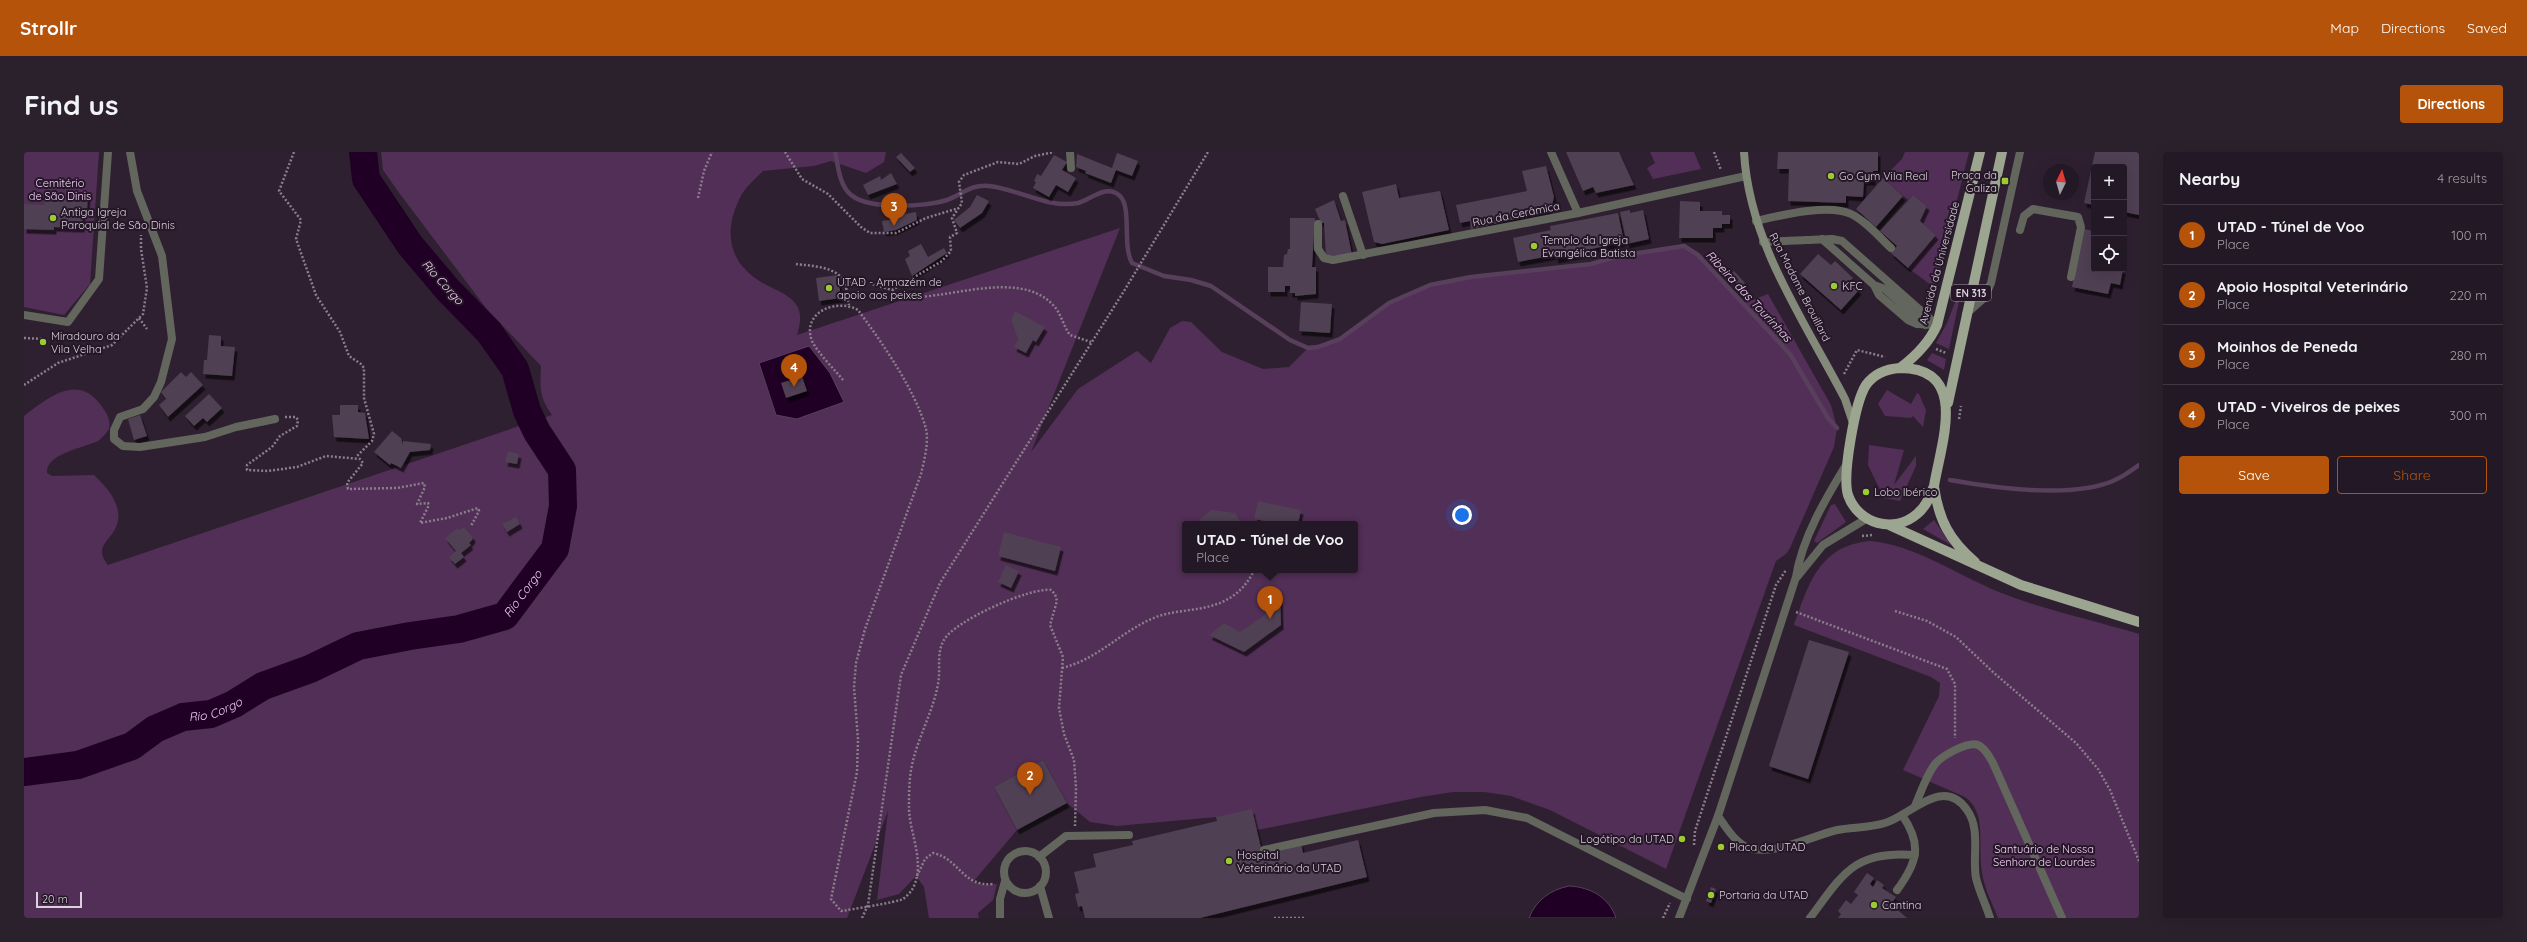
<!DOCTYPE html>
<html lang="en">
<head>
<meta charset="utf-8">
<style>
  body { margin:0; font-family:Quicksand,sans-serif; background:#2b212d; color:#f1f3f6 }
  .controls { position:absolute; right:12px; top:12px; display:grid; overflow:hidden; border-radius:4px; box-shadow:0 4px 16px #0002 }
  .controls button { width:36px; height:36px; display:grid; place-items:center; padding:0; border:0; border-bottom:1px solid #403742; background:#231825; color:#f1f3f6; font:20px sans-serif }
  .compass { position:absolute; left:2019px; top:12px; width:36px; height:36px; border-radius:50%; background:#231825; box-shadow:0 4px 16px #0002; rotate:5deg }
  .scale { position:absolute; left:12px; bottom:10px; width:46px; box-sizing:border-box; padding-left:4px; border:2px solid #dbd1dc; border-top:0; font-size:11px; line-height:14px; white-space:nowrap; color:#dbd1dc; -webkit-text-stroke:3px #251727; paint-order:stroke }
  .you { position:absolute; left:1438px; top:363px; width:14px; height:14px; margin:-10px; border:3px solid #fff; border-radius:50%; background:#1a73e8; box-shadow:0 0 0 6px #1a73e833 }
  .badge { display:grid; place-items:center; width:26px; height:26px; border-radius:50%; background:#b45309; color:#fff; font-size:13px; font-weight:700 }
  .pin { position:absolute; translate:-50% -33px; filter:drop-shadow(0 1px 2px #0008) }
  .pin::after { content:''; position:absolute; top:21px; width:14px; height:12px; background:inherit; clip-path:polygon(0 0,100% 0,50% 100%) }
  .popup { position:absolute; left:1158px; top:369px; width:176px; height:52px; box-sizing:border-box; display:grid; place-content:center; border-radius:4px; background:#231825; filter:drop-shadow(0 1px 3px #0005); font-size:13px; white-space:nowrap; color:#a3a0a7 }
  .popup b { font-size:15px; color:#f1f3f6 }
  .popup::after { content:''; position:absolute; left:50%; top:100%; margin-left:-8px; border:8px solid transparent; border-top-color:#231825 }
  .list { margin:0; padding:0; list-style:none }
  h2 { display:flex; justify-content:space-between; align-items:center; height:52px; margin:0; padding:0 16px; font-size:17px }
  h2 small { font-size:13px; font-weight:400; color:#a3a0a7 }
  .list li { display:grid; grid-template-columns:26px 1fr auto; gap:12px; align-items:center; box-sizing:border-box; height:60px; padding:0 16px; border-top:1px solid #403742 }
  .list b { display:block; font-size:15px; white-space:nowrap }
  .list p { margin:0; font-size:13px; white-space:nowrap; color:#a3a0a7 }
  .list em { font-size:13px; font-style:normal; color:#a3a0a7 }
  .actions { display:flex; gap:8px; padding:12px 16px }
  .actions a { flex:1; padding:9px 0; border:1px solid #b45309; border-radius:4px; text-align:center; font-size:14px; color:#b45309 }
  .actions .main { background:#b45309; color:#fff }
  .icon { flex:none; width:22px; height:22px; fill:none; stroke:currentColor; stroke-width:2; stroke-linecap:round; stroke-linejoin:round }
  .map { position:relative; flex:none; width:2115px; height:766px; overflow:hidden; border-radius:4px }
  header { display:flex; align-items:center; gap:24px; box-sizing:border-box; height:56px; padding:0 20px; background:#b45309; color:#fff }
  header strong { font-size:19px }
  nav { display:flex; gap:22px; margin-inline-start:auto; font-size:14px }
  .intro { display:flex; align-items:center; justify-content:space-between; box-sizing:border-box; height:96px; padding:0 24px }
  h1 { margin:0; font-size:28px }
  .button { padding:10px 18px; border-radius:4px; background:#b45309; color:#fff; font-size:14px; font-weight:700 }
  main { display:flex; gap:24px; padding:0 24px }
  aside { flex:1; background:#231825; border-radius:4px; box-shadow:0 4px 16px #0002 }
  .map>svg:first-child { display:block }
  .green { fill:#522f56; fill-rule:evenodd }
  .water { fill:#200025; stroke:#583f5c }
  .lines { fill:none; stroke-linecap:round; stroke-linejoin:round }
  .stream { stroke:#583f5c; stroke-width:4.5 }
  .river { stroke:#200025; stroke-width:28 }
  .building { fill:#503f52; filter:url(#shadow) }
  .path { stroke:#8a7e8c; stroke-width:2.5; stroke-dasharray:2 2; stroke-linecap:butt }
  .service { stroke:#62665c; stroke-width:8 }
  .pedestrian { stroke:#62665c; stroke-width:8 }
  .minor { stroke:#62665c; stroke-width:8 }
  .tertiary { stroke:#62665c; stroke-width:8 }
  .secondary { stroke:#838a79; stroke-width:8 }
  .primary { stroke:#9ca590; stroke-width:10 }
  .poi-dot { fill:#9cca31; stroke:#251727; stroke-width:1.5 }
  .labels { text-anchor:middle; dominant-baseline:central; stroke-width:4; stroke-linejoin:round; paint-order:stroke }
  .shield { fill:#251727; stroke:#a499a6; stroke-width:1 }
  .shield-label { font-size:10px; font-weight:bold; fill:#dbd1dc }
  .poi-label { font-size:11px; fill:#dbd1dc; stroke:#251727; text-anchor:start }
  .park-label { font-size:11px; fill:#f7d1fb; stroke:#251727 }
  .street-label { font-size:11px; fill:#dbd1dc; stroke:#251727 }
  .water-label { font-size:12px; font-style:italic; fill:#f2ccf6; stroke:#251727 }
</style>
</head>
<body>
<header>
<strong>Strollr</strong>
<nav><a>Map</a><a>Directions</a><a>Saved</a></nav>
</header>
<div class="intro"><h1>Find us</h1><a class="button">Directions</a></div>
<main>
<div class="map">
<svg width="2115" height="766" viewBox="0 0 2115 766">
  <defs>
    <filter id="shadow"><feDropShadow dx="2.5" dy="4.5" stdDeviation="0" flood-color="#0009"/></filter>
  </defs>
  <rect width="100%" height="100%" fill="#2f2031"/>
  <path class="green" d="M0 0H75L66 132 40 163 0 155Z
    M357 0H862L860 10 842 21 807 9 790 14 739 19C732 26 723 34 718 42 700 75 702 107 734 128 745 136 762 140 771 151 779 161 776 172 773 183L1096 76 1007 300 1054 237 1113 199 1127 211 1146 176 1158 169 1167 170 1198 200 1239 217 1265 215 1284 196 1294 195 1316 187 1365 151 1406 133 1447 125 1567 112 1595 104 1623 101 1654 94 1667 97 1674 103 1720 151 1744 142 1807 253 1813 276 1810 295 1766 396 1762 402 1752 409 1642 717 1526 658 1487 644 1460 640H1429L1397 645 1233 678 1192 665 1093 674 1066 670 1043 651 1019 608 970 635 993 678 949 730 962 733 973 732 969 748 954 761 955 766H905L900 735 892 724 875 742 853 748 864 659 823 766H0V264C23 247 52 221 76 252 82 260 87 267 85 277 82 281 78 286 74 289 60 296 22 301 23 321L28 324 70 323C83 335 101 355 92 375 86 390 69 394 84 413L528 263C515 245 516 236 517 214L462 156 373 38 359 18ZM1161 372H1331V418H1161Z
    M1626 0H1670L1677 17 1629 27 1623 16 1631 11Z
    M1881 0H1945L1911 136 1884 116 1912 83 1896 69 1903 54 1889 43 1884 48 1859 26 1878 7Z
    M1935 140H1937L1925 197 1912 191 1923 171Z
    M1908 201 1922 207 1920 218 1903 208Z
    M1863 238 1887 252 1893 241 1895 242 1902 258 1899 275 1889 264 1887 266 1861 264 1854 252Z
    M1845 293 1880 298 1870 333 1892 304V314L1876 349 1860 346 1844 313Z
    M1811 352 1822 370 1793 391 1790 389 1807 353Z
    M1910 368 1927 393 1899 377Z
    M1846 389C1892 393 1933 423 1975 440 2020 458 2069 468 2115 482V766H1974C1968 751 1960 736 1958 720 1953 696 1964 661 1941 645L1879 618 1915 544 1916 531 1907 525 1770 473C1785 431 1795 394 1846 389Z"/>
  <path class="water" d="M785 194 806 221 820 250 773 267 752 263 735 211Z
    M1545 734C1566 735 1585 745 1592 766H1505C1512 748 1526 738 1545 734Z"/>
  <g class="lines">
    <path class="stream" d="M811 0C814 13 815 30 824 40 840 59 901 55 923 48 939 42 947 32 965 34 994 37 1024 57 1054 51 1067 48 1082 31 1096 44 1108 56 1098 93 1108 111L1140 124 1167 128 1187 134 1266 188 1284 196 1294 195 1316 187 1365 151 1406 133 1447 125 1567 112 1595 104 1660 94 1674 103 1766 202 1804 266 1813 276
      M1926 328C1971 336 2046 347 2089 329 2098 325 2107 319 2115 313"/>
    <path class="river" id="s1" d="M0 620 54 613 108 594 131 577 159 565 187 562 210 552 239 534 286 517 334 494 386 484 435 477 481 464 531 397 539 354 538 318 513 280 503 259 491 217 465 180 424 138 386 93 342 27 339 0"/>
  </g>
  <path class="building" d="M1542 0H1595L1610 33 1572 41 1569 35 1559 39Z
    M1754 0H1854V19H1849V29H1840L1839 45 1822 44V51L1764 49 1765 17H1753Z
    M2071 0H2115V63L2100 60V15H2070V53L2060 51Z
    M877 1 891 16 886 20 872 5Z
    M1093 1 1114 9 1108 24 1092 18 1087 31 1061 21 1062 19 1052 15 1053 2 1088 16Z
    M1030 3 1043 10 1038 18 1052 26 1044 40 1032 33 1025 45 1009 36 1012 30 1010 29 1013 22 1017 24Z
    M1522 14 1530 45 1528 53 1523 60 1447 77 1446 69 1436 71 1432 53 1503 39 1498 19Z
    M867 21 873 32 844 43 839 33 856 24 857 28Z
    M1859 26 1879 44 1852 75 1832 57Z
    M1372 32 1375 46 1416 39 1425 78 1358 92 1350 90 1338 40Z
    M51 41 64 42 63 58H59L58 76 30 75V78L0 77V52L21 53V43L50 44Z
    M953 43 965 49 958 61 936 76 930 68 946 55Z
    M1889 43 1903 54 1896 69 1912 83 1884 116 1867 101 1873 94 1856 79Z
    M1310 48 1317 69 1321 68 1328 103 1302 104 1300 71H1297L1291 57Z
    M1656 49 1676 50V59H1698V63H1706V72H1698V76H1689V86H1655Z
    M1606 58V61L1619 58 1625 87 1603 92 1596 60Z
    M892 60 893 68 872 78 860 80 858 69 870 67V64Z
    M1594 61 1600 90 1558 99V102L1532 107 1531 103 1494 110 1489 86 1527 78 1526 74Z
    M1266 66H1291L1288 115H1292V142L1271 144V141H1266V134H1261V140H1244V115H1259L1260 103 1263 102 1264 97H1266Z
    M2060 77 2070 79V117H2099L2096 133 2087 131 2084 142 2048 135Z
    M897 92 904 105 920 96 923 101 888 124 881 107 886 104 884 99Z
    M1794 102 1807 113 1811 109 1829 126 1825 130 1835 138 1817 158 1776 122Z
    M1710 119 1721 131 1716 136 1705 124Z
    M814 123 817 146 795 149 792 126Z
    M1277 150 1308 152 1306 181 1275 179Z
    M991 159 1021 175 1012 190 1009 188 1002 201 990 195 994 187 987 168Z
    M185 183 197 184V194L211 195 208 224 179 222 180 208H183Z
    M157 220 162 225 167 220 179 233 144 265 135 253 142 247 137 240Z
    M778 224 783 239 762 246 757 231Z
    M185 242 198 256 183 270 179 266 170 274 161 264Z
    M316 253H334V260L341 261 345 287 310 285 308 263H316Z
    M116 263 123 284 110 288 104 267Z
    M368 279 377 286 379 293V289L407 292 406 298 386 300 377 316 367 311 366 313 350 300Z
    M484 299 495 302 493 312 481 310Z
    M1234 349 1277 358 1274 372H1255L1230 367Z
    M1187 358 1211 361 1218 372H1171Z
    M492 365 496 372 483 380 478 372Z
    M440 375 449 385 448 388 445 391 447 393 437 401 440 405 431 412 425 405 432 399 421 386 434 376 435 378Z
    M980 380 1037 395 1031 419 974 404Z
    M982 413 995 419 987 436 974 430Z
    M1256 437 1257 473 1220 500 1185 483 1200 471 1216 480 1241 463 1239 446Z
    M1785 488 1825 500 1784 627 1745 614Z
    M1019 608 1043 651 993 678 970 635Z
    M1228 657 1238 700 1277 691 1279 701 1334 688 1343 725 1176 766H1061L1058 754 1054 755 1051 742 1055 741 1050 720 1072 715 1069 702 1109 693 1108 689 1193 669 1192 665Z
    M1843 721 1850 726 1846 732 1849 735 1853 728 1860 733 1858 736 1872 745 1867 752 1883 766H1814L1817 762 1814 759 1822 748 1827 752 1834 743 1830 740Z
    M1687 735 1692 737 1687 751 1682 749Z"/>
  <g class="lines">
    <path class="path" d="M270 0 255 39 277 68 272 87 292 143 316 180 325 204 337 212 340 216V246L350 282 348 289 332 305
      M761 0 778 27 804 42 837 75 846 81H872L902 66 935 56
      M1690 0 1697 18
      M674 46 680 19 688 0
      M772 112C786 114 814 114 821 131 823 137 823 146 825 153
      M821 130 838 129 868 138 918 109 927 99 926 85 933 81 928 66 938 51 935 30 940 23 974 10 995 12 1011 4 1030 0
      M868 138 876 145C918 150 993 116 1028 152 1037 160 1039 174 1046 183L1067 190
      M115 166 123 177
      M0 186 20 187
      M1912 197 1922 201
      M1820 222 1833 198 1861 205
      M819 228C811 218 793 200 788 189 777 160 813 146 834 158 857 189 892 239 902 277 905 291 900 309 897 322L841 477 832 511 830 535 834 588 833 620 807 747 817 759C824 758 874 750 879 747 883 744 887 740 889 736 902 710 885 681 885 655 885 642 885 626 888 613 894 585 909 560 914 532 917 517 912 501 920 488 930 469 1006 435 1027 438L1031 442 1033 449 1026 473 1039 505 1035 556 1040 582 1050 608 1052 636 1051 674
      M0 233 34 211 88 193 119 162 123 136 117 97V83
      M261 265H272L274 268 273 274 256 284 248 295 223 313V318L244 319 273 315 302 304 336 307 339 311 323 331 324 337 373 336 400 331 401 335 393 352 404 351 405 353 396 371 423 366 454 356 455 359 447 374
      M1935 267 1937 254
      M1838 384 1849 383
      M1871 459 1903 469 1932 485 1970 521 2052 591 2074 617 2086 638 2115 709
      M1772 460 1923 517 1931 532V586
      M1038 516C1076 507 1102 474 1138 463 1160 457 1183 459 1204 447 1215 441 1225 430 1230 418
      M1670 693 1671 679 1752 433 1762 418
      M893 724 901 707 909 701C936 707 938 735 969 732
      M838 766 844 753 877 523 916 431 1100 139 1184 0
      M1250 766H1280
      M1639 766 1646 751"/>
    <path class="service" d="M1527 0 1554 61
      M1996 78 2000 64 2009 57 2054 65 2057 75 2047 125
      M1798 87 1850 133 1855 143 1884 168 1893 172 1913 173
      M1739 90 1808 87 1818 89 1913 173
      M1850 133 1861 137 1901 173
      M1942 162 1960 146 1967 131 1996 0
      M1891 654C1897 640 1902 624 1911 612 1916 606 1923 602 1931 598 1952 588 1958 590 1969 611L2038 766
      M1873 738C1893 711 1899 693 1878 663
      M1786 766C1819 722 1830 698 1891 703"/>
    <path class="pedestrian" d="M0 163 44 170 75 127 84 0"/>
    <path class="minor" d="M106 0 113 39 138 104 148 187 137 230 130 245 119 257 96 265 90 278V287L99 294 116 295 181 285 212 275 251 267
      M1046 0 1047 16
      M1319 44 1339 103
      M1732 69C1754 64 1805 51 1827 62 1842 69 1855 85 1867 96
      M1294 72V97L1300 106 1309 108 1554 61 1722 24
      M1240 698 1410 661 1461 658 1503 666 1663 747
      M980 720a21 21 0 1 1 42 0a21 21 0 1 1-42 0Z
      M1015 705 1042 684 1105 683
      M1016 734 1025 766
      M976 766V747L981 729
      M1655 766 1694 664"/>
    <path class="tertiary" d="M1822 313C1802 346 1778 386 1772 425L1694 664C1702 675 1711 691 1725 696 1750 704 1788 684 1813 678 1829 675 1845 676 1861 671 1886 664 1919 623 1943 658 1957 677 1948 705 1952 726 1955 739 1962 753 1966 766
      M1773 425 1799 393 1842 367"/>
    <path class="secondary" d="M1720 0C1725 91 1780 168 1821 247L1829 271"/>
    <path class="primary" d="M1876 216C1946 216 1917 291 1910 334 1906 344 1902 355 1893 362 1870 382 1834 372 1824 343 1818 324 1831 250 1842 233 1850 222 1862 217 1876 216Z
      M1876 216C1892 204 1905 191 1913 173L1956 0
      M1924 251 1978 0
      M1910 335C1915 368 1925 388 1951 410
      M1865 373 1997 433 2115 470"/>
  </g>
  <g class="poi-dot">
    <circle cx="1807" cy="24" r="4"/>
    <rect x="1977" y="25" width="8" height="8" rx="2"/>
    <circle cx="29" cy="66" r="4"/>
    <circle cx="1510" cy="94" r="4"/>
    <circle cx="1810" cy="134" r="4"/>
    <circle cx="805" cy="136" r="4"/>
    <circle cx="19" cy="190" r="4"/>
    <circle cx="1842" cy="340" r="4"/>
    <circle cx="1658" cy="687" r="4"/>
    <circle cx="1697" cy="695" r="4"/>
    <circle cx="1205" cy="709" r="4"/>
    <circle cx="1687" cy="743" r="4"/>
    <circle cx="1850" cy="753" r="4"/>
  </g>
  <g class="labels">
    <rect class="shield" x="1927" y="133" width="40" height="16" rx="3"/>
    <g class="shield-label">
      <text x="1947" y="141">EN 313</text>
    </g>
    <g class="poi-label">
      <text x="1973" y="23" text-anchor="end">Praça da<tspan x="1973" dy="13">Galiza</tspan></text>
      <text x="1815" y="24">Go Gym Vila Real</text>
      <text x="37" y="60">Antiga Igreja<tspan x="37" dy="13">Paroquial de São Dinis</tspan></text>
      <text x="1518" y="88">Templo da Igreja<tspan x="1518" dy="13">Evangélica Batista</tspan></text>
      <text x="813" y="130">UTAD - Armazém de<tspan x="813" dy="13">apoio aos peixes</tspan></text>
      <text x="1818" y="134">KFC</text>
      <text x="27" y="184">Miradouro da<tspan x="27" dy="13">Vila Velha</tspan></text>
      <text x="1850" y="340">Lobo Ibérico</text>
      <text x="1650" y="687" text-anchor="end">Logótipo da UTAD</text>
      <text x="1705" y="695">Placa da UTAD</text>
      <text x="1213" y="703">Hospital<tspan x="1213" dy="13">Veterinário da UTAD</tspan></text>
      <text x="1695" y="743">Portaria da UTAD</text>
      <text x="1858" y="753">Cantina</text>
    </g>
    <g class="park-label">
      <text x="36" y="31">Cemitério<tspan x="36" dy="13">de São Dinis</tspan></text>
      <text x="2020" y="697">Santuário de Nossa<tspan x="2020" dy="13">Senhora de Lourdes</tspan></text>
    </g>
    <g class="street-label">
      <text transform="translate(1492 62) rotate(-11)">Rua da Cerâmica</text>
      <text transform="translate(1915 111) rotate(-75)">Avenida da Universidade</text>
      <text transform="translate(1776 135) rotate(63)">Rua Madame Brouillard</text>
    </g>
    <g class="water-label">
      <text transform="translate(419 130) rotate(48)">Rio Corgo</text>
      <text transform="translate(1725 144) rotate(47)">Ribeira das Tourinhas</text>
      <text stroke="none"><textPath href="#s1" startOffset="540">Rio Corgo</textPath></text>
      <text stroke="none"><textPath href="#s1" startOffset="204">Rio Corgo</textPath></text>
    </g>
  </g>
</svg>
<div class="controls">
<button>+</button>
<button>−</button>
<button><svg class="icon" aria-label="locate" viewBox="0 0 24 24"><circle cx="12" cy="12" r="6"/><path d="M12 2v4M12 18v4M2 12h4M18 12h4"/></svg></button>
</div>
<svg class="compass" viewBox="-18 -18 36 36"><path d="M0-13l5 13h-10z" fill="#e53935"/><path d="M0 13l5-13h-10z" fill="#a3a0a7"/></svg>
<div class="scale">20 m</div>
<div class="you"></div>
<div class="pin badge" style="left:1246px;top:467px">1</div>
<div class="popup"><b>UTAD - Túnel de Voo</b>Place</div>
<div class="pin badge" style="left:1006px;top:643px">2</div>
<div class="pin badge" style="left:870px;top:74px">3</div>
<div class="pin badge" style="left:770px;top:235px">4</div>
</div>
<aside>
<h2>Nearby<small>4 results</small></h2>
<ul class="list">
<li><span class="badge">1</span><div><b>UTAD - Túnel de Voo</b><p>Place</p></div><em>100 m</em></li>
<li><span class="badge">2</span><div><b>Apoio Hospital Veterinário</b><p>Place</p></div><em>220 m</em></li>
<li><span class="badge">3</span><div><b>Moinhos de Peneda</b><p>Place</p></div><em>280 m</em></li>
<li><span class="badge">4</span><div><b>UTAD - Viveiros de peixes</b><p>Place</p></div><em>300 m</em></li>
</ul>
<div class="actions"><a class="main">Save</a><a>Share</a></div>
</aside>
</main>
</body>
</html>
